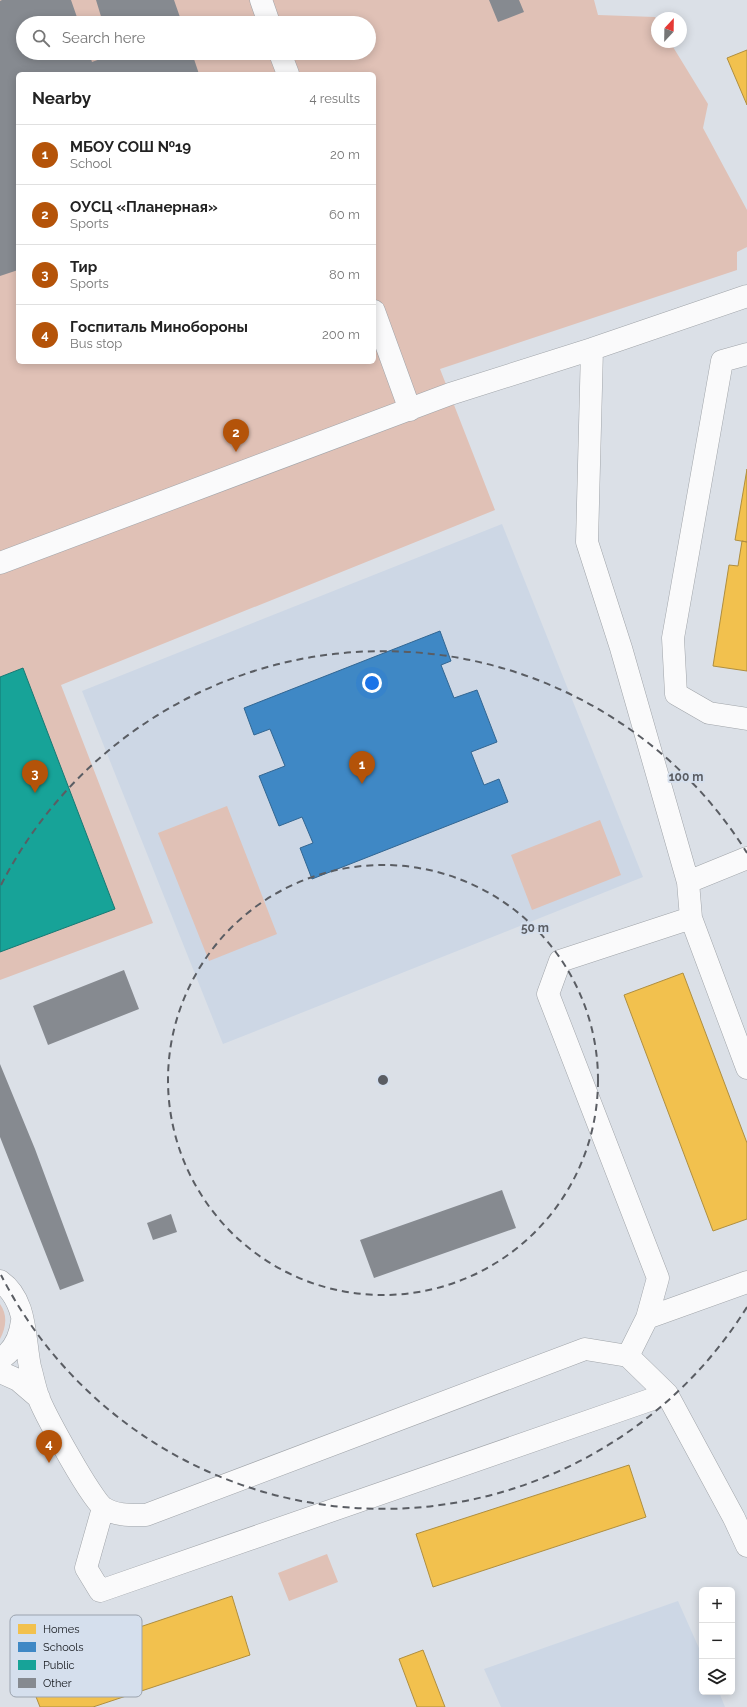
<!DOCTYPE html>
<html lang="en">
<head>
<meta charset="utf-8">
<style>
  body { margin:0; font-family:Raleway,sans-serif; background:#f6f6f6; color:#222 }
  .controls { position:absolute; right:12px; bottom:12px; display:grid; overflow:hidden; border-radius:6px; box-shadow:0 2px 10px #0003 }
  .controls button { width:36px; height:36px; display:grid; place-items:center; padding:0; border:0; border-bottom:1px solid #e0e0e0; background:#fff; color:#222; font:20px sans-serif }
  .compass { position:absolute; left:651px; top:12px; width:36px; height:36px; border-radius:50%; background:#fff; box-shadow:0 2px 10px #0003; rotate:22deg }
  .you { position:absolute; left:372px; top:683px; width:14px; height:14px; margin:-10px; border:3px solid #fff; border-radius:50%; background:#1a73e8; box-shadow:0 0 0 6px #1a73e833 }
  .badge { display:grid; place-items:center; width:26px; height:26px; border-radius:50%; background:#b45309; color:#fff; font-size:13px; font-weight:700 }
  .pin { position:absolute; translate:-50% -33px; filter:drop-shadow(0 1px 2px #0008) }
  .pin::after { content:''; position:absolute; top:21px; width:14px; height:12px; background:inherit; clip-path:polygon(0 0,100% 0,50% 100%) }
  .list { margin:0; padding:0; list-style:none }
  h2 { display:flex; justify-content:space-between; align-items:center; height:52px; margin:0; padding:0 16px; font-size:17px }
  h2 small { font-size:13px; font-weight:400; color:#767676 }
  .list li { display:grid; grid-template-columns:26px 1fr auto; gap:12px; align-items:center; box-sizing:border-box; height:60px; padding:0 16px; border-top:1px solid #e0e0e0 }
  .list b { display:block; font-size:15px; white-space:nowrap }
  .list p { margin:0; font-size:13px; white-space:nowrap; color:#767676 }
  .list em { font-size:13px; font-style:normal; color:#767676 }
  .icon { flex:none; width:22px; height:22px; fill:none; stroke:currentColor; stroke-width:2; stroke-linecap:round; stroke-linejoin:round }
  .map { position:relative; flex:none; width:747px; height:1707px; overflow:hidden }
  .search { position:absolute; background:#fff; box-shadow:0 2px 10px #0003; left:16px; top:16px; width:360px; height:44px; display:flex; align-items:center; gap:10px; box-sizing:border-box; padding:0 14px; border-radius:22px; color:#767676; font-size:15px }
  .panel { position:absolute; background:#fff; box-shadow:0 2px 10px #0003; left:16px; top:72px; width:360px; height:292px; border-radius:6px }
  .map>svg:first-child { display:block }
  .built { fill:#cdd7e5 }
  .green { fill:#e0c1b6; fill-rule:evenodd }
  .homes { fill:#f2c14e; stroke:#af8e3f }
  .schools { fill:#3f88c5; stroke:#326692 }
  .public { fill:#17a398; stroke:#167973 }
  .building { fill:#868a90 }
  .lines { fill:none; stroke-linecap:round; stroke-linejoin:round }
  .minor-casing { stroke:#a0a4a9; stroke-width:23 }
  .minor { stroke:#fafafb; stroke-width:22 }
  .ring { fill:none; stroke:#5a5d63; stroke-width:2; stroke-dasharray:7 5 }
  .key { fill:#d5dfed; stroke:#9ba3ae; stroke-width:1 }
  .key-label { font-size:11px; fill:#14171c }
  .centre { fill:#5a5d63; stroke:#d5dfed; stroke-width:2 }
  .ring-label { font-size:12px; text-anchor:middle; font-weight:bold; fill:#5a5d63; stroke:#d5dfed; stroke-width:4; stroke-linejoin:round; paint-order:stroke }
</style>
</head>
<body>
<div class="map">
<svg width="747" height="1707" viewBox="0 0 747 1707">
  <rect width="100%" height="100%" fill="#dbe0e7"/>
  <path class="built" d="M502 524 643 877 223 1044 82 691Z
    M678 1601 702 1655V1692H719L725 1707H501L484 1669Z"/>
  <path class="green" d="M0 0H594L598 15 655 17 657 20V42H670L708 104 703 128 747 210V247L737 252V270L440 369 495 510 61 685 153 923 0 980ZM23 23H369V53H23ZM18 74H374V362H18Z
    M227 806 277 934 209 961 158 833Z
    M600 820 621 875 532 910 511 855Z
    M0 1304C8 1315 6 1328 0 1339Z
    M327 1554 338 1582 289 1601 278 1573Z"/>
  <path class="homes" d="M747 50V105L727 58Z
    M747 469V542L735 540Z
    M742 541 747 542V671L713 666 729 565 738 566Z
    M683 973 747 1143V1219L713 1231 624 995Z
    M629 1465 646 1517 433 1587 416 1534Z
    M232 1596 250 1655 93 1707H40L24 1666Z
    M423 1650 445 1707H417L399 1659Z"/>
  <path class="schools" d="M440 631 451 661 441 665 454 698 477 690 497 742 471 752 484 785 499 779 508 802 312 879 300 848 313 843 302 817 279 826 259 776 285 766 270 729 254 735 244 708Z"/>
  <path class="public" d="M23 668 115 909 0 952V677Z"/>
  <path class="building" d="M2 0H71L79 23H23V53H89L92 62 114 54 113 53H192L199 74H18V270L0 276V1Z
    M96 0H174L182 23H103Z
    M489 0H519L524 12 498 22Z
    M124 970 139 1009 48 1045 33 1006Z
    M0 1064 35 1149 84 1281 60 1290 0 1137Z
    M502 1190 516 1228 374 1278 360 1240Z
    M171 1214 177 1232 153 1240 147 1223Z"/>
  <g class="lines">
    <g class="minor-casing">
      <path id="minor" d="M261 0 269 23
        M280 53 288 74
        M374 311 410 410
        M592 349 587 542 621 648 688 882 691 918 747 1068
        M747 354 722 361 673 638 676 694 709 713 747 719
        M0 563 450 394 592 349 747 296
        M688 882 747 858
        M0 1281C27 1300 24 1337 30 1367 33 1377 35 1389 39 1399 46 1416 92 1501 104 1508 116 1516 132 1515 146 1515L585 1349 628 1356 667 1394 734 1518 747 1546
        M647 1318 658 1278 548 994 560 961 691 918
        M628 1356 647 1318 747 1282
        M0 1359C14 1351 20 1337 22 1321
        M0 1372 18 1380 39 1398
        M103 1508 86 1568 100 1591 667 1394"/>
    </g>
    <use href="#minor" class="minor"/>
  </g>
  <g class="ring">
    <circle cx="383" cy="1080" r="215"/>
    <path d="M747 1307A429 429 0 0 1 1 1275M1 885A429 429 0 0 1 747 853"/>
  </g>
  <rect x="10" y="1615" width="132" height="82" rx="6" class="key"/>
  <rect x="18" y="1624" width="18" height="10" fill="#f2c14e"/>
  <rect x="18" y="1642" width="18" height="10" fill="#3f88c5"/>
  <rect x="18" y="1660" width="18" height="10" fill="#17a398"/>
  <rect x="18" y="1678" width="18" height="10" fill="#868a90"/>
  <g class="key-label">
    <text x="43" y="1633">Homes</text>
    <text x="43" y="1651">Schools</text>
    <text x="43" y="1669">Public</text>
    <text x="43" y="1687">Other</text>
  </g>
  <circle cx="383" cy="1080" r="6" class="centre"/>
  <g class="ring-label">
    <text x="686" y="781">100 m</text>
    <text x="535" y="932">50 m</text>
  </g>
</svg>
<div class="controls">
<button>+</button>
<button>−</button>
<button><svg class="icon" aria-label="layers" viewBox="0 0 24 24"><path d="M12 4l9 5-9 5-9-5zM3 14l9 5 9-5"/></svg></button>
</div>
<svg class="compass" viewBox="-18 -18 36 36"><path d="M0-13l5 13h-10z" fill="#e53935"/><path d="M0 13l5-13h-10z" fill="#767676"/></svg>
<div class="you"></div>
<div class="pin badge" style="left:362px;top:784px">1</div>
<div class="pin badge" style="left:236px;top:452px">2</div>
<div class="pin badge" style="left:35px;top:793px">3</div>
<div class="pin badge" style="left:49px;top:1463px">4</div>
<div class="search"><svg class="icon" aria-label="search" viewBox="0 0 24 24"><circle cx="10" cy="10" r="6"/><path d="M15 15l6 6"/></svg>Search here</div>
<section class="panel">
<h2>Nearby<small>4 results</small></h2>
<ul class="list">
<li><span class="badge">1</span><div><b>МБОУ СОШ №19</b><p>School</p></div><em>20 m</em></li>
<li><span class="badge">2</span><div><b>ОУСЦ «Планерная»</b><p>Sports</p></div><em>60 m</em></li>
<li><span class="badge">3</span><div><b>Тир</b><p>Sports</p></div><em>80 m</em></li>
<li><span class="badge">4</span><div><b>Госпиталь Минобороны</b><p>Bus stop</p></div><em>200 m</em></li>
</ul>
</section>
</div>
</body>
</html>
